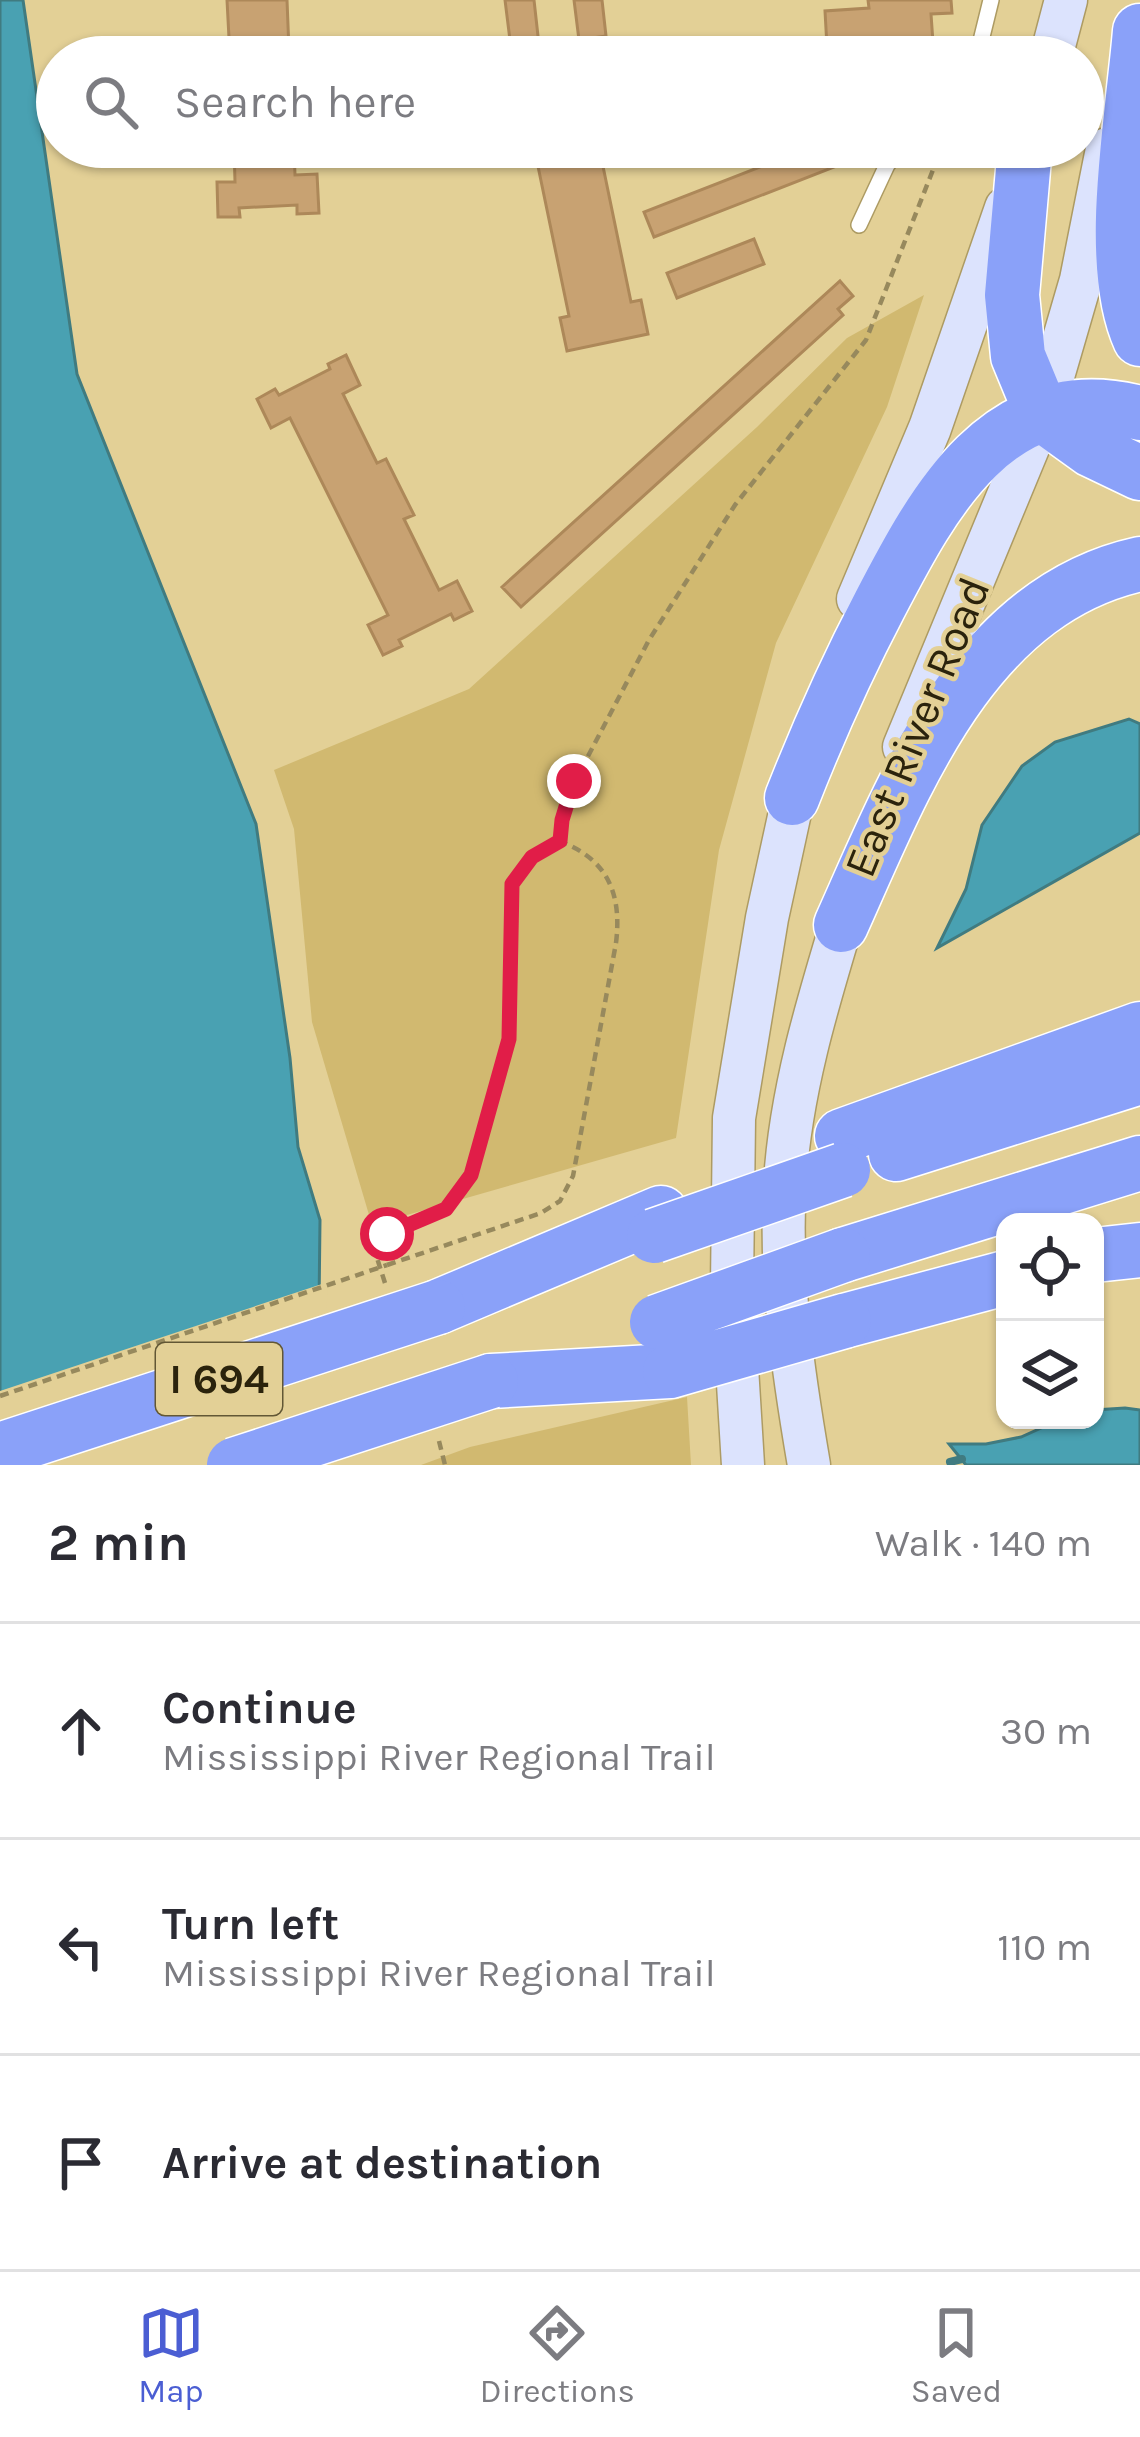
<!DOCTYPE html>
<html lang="en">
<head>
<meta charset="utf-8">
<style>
  body { margin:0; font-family:Karla,sans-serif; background:#f2f2f3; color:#2b2b33 }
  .controls { position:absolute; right:36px; bottom:36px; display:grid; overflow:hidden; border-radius:24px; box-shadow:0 3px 9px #0004 }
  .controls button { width:108px; height:108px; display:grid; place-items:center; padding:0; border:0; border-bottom:3px solid #e1e1e2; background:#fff; color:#2b2b33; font:60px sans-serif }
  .stop { position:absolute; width:36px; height:36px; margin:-27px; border:9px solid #e11d48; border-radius:50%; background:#fff }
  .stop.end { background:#e11d48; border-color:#fff; box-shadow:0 3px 12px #0008 }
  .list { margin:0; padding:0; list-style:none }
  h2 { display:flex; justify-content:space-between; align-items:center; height:156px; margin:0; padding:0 48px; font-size:51px }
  h2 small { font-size:39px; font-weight:400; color:#7c7c81 }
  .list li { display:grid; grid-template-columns:78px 1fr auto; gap:36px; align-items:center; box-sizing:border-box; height:216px; padding:0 48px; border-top:3px solid #e1e1e2 }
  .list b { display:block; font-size:45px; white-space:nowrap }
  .list p { margin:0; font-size:39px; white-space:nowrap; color:#7c7c81 }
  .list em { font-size:39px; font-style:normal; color:#7c7c81 }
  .icon { flex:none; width:66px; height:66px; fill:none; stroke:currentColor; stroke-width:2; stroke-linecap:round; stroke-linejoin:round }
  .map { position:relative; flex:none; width:1140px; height:1465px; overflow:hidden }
  .search { position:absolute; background:#fff; box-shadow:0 3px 9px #0004; left:36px; right:36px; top:36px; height:132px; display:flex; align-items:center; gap:30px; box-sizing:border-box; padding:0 42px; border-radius:66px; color:#7c7c81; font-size:45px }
  .sheet { height:804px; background:#fff }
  nav { display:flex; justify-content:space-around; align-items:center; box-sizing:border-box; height:168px; border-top:3px solid #e1e1e2; background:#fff; font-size:33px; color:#7c7c81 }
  nav a { display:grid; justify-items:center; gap:6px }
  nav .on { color:#4b5ed3 }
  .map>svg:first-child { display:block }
  .green { fill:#d1b970 }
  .water { fill:#49a1b2; stroke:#407b80; stroke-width:3 }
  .pier { fill:#e3d096 }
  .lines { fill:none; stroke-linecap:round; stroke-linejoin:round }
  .stream { stroke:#407b80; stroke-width:8 }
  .building { fill:#c8a272; stroke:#ad8859; stroke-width:3 }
  .service-casing { stroke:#ad9b63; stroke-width:18 }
  .secondary-casing { stroke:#ad9b63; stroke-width:45 }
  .motorway-casing { stroke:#fff; stroke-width:57 }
  .path { stroke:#97895d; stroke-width:4.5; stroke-dasharray:9 6; stroke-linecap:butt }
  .service { stroke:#fff; stroke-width:15 }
  .secondary { stroke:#dce3fd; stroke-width:42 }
  .motorway { stroke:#8aa1f9; stroke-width:54 }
  .motorway-bridge-casing { stroke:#fff; stroke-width:57; stroke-linecap:butt }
  .path-bridge { stroke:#97895d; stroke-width:4.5; stroke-dasharray:9 6; stroke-linecap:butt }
  .motorway-bridge { stroke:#8aa1f9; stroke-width:54 }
  .route { stroke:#e11d48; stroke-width:15 }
  .labels { text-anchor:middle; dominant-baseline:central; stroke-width:9; stroke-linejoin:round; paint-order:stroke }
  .shield { fill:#e3d096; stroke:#625735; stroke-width:3 }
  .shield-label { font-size:42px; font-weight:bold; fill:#2b230c }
  .street-label { font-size:45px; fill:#2b230c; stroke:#e3d096 }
</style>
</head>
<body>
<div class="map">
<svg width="1140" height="1465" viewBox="0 0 1140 1465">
  <rect width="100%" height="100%" fill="#e3d096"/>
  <path class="green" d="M924 295 887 407 776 643 719 850 676 1138 372 1225 312 1022 294 829 274 770 469 689 757 427 847 338Z
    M687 1397 691 1465H421L470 1447Z"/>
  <path class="water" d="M0 0H23L77 374 256 824 290 1058 298 1147 320 1220 319 1307 0 1465Z
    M1129 719 1140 724V833L937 948 966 889 982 825 1022 766 1055 742Z
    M1125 1408 1140 1410V1465H966L949 1444H986L1021 1437 1059 1420H1095V1410Z"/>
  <path class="pier" d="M328 1282 323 1370 344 1409 346 1465H0V1391Z"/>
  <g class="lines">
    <path class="stream" d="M950 1462 962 1459"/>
  </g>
  <path class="building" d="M227 0H287L289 50H298L299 57H230Z
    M505 0H534L539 45 511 48Z
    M574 0H602L606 36 579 40Z
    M868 0H951L952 13 931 14 934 57H874L873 45 827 47 825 11 869 8Z
    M234 147H294L295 175 317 174 319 213 297 214V205L239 208 240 217H218L217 182H235Z
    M534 147H599L631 302 641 300 648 334 567 351 560 318 569 316Z
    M811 147H841L847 162 654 237 644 212Z
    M754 239 764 264 677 298 667 273Z
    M840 281 853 296 838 309 843 315 521 607 502 587Z
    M346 355 360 385 343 394 377 463 386 459 414 515 404 519 439 590 457 581 472 611 454 620 451 614 399 640 402 646 383 655 368 625 388 615 290 418 271 428 257 399 275 389 279 395 330 369 328 364Z"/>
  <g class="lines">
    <g class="service-casing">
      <path id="service" d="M977 57 991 0
        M859 225 887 165 902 147"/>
    </g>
    <g class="secondary-casing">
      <path id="secondary" d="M1051 57 1066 0
        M858 599 930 428 1006 208
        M904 747 1042 414 1081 280 1107 149
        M743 1465 732 1286 734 1118 767 918 799 771
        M809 1465C793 1372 779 1277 785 1182 791 1084 822 989 850 896"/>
    </g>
    <g class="motorway-casing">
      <path id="motorway" d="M1140 31C1133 117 1105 262 1140 339
        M1025 147 1012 295 1018 356 1042 414 1092 450 1140 473
        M792 798C818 732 846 669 879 606 933 502 999 376 1140 413
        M841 925C904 785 972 601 1140 564
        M842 1136 1140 1029
        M896 1154 1140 1077
        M843 1255 1140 1163
        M1095 1255 1140 1250
        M438 1307 661 1213
        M844 1321 1005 1278
        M491 1381 670 1371"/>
    </g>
    <path class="path" d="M559 841 575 781 649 640 735 505 866 340 942 147
      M387 1265 541 1213 560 1201 573 1176 616 943C622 894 608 859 559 841
      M385 1283 377 1258 381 1240 446 1209 471 1175 509 1039 512 885 532 857 559 841
      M439 1441 445 1465"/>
    <use href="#service" class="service"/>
    <use href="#secondary" class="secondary"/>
    <use href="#motorway" class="motorway"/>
    <g class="motorway-bridge-casing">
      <path id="motorway-bridge" d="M654 1236 843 1170
        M657 1322 843 1255
        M670 1371 844 1321
        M0 1450 438 1307
        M234 1465 491 1381"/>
    </g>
    <path class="path-bridge" d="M0 1396 387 1265"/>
    <use href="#motorway-bridge" class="motorway-bridge"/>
  </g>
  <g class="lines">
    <path class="route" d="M387 1234 446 1209 471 1175 509 1039 512 884 532 857 560 841 562 820 574 781"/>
  </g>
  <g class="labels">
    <rect class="shield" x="156" y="1343" width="126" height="72" rx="9"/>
    <g class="shield-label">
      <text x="219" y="1379">I 694</text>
    </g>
    <g class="street-label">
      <text transform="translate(917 727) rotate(-68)">East River Road</text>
    </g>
  </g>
</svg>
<div class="controls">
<button><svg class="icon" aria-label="locate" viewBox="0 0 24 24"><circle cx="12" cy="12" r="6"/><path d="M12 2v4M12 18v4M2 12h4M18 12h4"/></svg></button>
<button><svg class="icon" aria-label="layers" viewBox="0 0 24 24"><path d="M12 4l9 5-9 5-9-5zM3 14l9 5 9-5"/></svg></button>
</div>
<div class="stop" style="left:387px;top:1234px"></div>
<div class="stop end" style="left:574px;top:781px"></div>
<div class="search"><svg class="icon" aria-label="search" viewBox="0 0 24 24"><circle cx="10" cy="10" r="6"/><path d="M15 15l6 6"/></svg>Search here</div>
</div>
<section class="sheet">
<h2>2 min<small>Walk · 140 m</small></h2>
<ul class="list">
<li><svg class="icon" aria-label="ahead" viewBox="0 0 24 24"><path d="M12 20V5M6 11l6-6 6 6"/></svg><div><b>Continue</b><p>Mississippi River Regional Trail</p></div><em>30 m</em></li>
<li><svg class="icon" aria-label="left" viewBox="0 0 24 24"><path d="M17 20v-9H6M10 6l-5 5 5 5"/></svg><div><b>Turn left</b><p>Mississippi River Regional Trail</p></div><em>110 m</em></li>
<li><svg class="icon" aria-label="arrive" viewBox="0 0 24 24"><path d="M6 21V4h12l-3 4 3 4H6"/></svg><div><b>Arrive at destination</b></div></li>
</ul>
</section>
<nav>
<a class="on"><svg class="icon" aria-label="map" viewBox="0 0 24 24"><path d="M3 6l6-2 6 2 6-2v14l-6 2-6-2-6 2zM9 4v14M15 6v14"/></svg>Map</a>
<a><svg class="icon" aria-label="directions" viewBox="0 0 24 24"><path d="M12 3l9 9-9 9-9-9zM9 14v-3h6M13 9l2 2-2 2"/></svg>Directions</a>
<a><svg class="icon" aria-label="saved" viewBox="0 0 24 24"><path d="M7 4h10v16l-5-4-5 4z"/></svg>Saved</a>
</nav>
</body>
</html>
